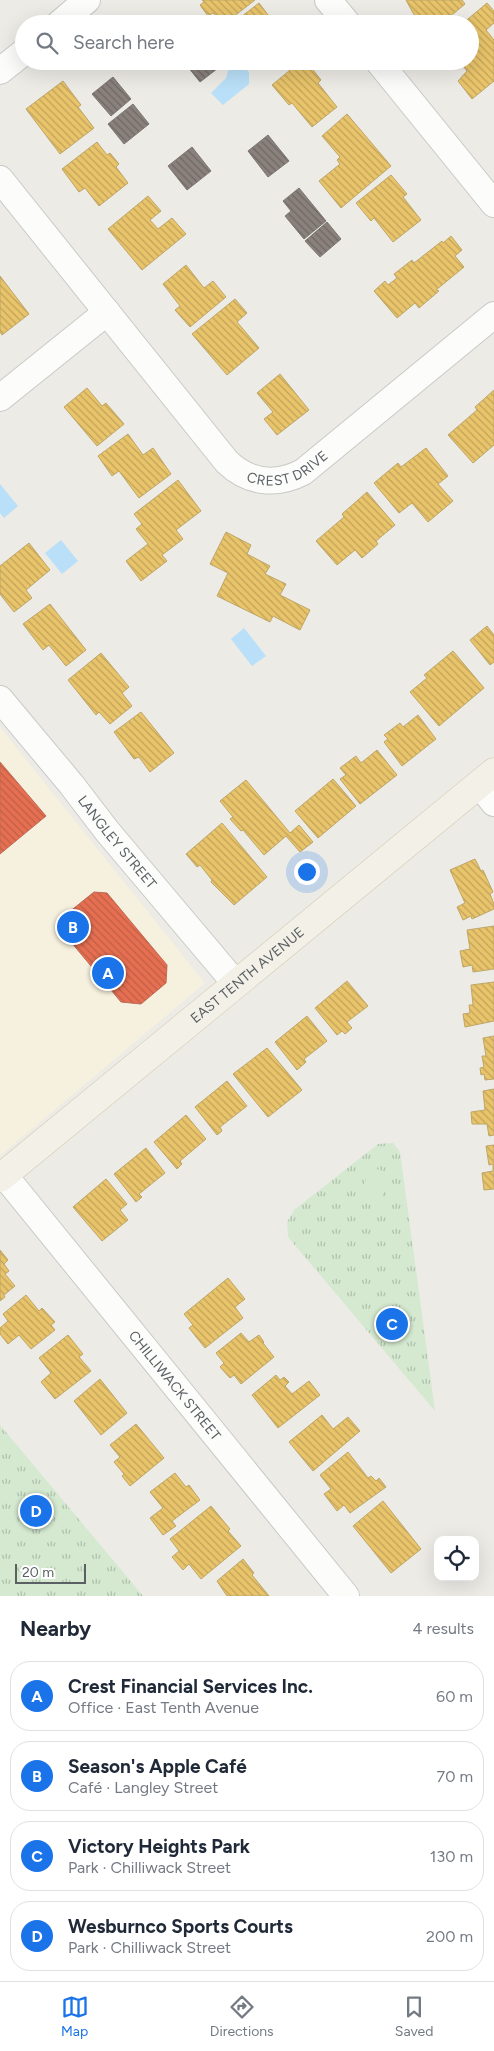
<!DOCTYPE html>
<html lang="en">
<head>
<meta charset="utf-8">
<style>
  body { margin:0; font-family:Figtree,sans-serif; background:#f6f6f7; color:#1f2937 }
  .controls { position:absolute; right:15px; bottom:15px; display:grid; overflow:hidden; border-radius:10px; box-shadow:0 5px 20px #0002 }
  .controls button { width:45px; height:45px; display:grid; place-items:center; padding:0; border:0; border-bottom:1px solid #e0e1e3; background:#fff; color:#1f2937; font:25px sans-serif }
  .scale { position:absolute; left:15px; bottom:12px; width:71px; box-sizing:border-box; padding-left:5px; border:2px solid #5b6064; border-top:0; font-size:14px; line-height:18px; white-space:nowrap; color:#5b6064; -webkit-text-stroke:4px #fff; paint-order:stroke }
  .you { position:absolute; left:306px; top:871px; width:18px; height:18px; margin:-12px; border:4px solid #fff; border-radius:50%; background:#1a73e8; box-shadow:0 0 0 8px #1a73e833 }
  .badge { display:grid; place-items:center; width:32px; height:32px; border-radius:50%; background:#1a73e8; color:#fff; font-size:16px; font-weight:700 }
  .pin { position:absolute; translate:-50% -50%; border:2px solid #fff; box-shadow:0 1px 5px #0006 }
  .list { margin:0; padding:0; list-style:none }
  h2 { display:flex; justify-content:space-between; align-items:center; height:65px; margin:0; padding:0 20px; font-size:21px }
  h2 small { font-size:16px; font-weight:400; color:#747a83 }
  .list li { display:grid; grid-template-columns:32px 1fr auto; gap:15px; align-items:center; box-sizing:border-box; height:70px; margin:0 10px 10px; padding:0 10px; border:1px solid #e0e1e3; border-radius:20px }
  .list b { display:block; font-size:19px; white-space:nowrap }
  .list p { margin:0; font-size:16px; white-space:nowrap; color:#747a83 }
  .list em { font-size:16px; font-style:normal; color:#747a83 }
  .icon { flex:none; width:28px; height:28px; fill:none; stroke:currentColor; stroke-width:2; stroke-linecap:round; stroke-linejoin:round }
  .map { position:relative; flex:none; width:494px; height:1596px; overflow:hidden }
  .search { position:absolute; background:#fff; box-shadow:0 5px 20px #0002; left:15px; right:15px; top:15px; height:55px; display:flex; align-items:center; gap:12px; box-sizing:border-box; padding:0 18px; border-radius:28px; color:#747a83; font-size:19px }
  .sheet { height:385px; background:#fff }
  nav { display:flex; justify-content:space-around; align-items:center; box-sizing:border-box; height:70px; border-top:1px solid #e0e1e3; background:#fff; font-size:14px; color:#747a83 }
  nav a { display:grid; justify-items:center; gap:2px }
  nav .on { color:#1a73e8 }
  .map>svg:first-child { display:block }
  .commercial { fill:#f6f0de }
  .grass { fill:url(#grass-tufts) }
  .garden { fill:#d4e9d0 }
  .water { fill:#b9e0f8 }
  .homes { fill:url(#homes-back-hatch); stroke:#bea668 }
  .shops { fill:url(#shops-back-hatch); stroke:#bd6a57 }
  .industry { fill:url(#industry-back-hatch); stroke:#7c7775 }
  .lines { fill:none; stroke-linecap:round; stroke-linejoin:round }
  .minor-casing { stroke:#c9c9c8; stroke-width:28 }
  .major-casing { stroke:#d5cab2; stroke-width:29 }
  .minor { stroke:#fcfcfb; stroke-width:26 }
  .major { stroke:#f3f0e7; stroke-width:28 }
  .labels { text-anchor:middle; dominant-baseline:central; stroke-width:5; stroke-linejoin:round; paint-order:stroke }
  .street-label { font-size:14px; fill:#5b6064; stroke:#fff }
</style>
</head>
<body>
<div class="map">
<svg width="494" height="1596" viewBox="0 0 494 1596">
  <defs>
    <pattern id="grass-tufts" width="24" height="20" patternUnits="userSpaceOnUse" patternTransform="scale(1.25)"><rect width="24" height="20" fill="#d4e9d0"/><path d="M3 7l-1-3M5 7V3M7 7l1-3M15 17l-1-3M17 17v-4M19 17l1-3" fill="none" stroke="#afc0ac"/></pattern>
    <pattern id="homes-back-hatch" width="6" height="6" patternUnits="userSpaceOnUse" patternTransform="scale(1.25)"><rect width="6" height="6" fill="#e9c46a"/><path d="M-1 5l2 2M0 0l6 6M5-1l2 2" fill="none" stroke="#c0a35b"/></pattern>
    <pattern id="shops-back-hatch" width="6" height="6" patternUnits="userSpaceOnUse" patternTransform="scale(1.25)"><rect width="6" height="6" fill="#e76f51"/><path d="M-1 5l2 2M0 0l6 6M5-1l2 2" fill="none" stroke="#be5f47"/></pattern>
    <pattern id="industry-back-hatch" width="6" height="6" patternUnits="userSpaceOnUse" patternTransform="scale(1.25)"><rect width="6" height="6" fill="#8a817c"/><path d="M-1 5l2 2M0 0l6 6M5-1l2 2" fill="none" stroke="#6e6864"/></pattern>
  </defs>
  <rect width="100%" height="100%" fill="#ecebe6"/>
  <path class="commercial" d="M0 727 205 983 0 1156Z"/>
  <path class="grass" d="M393 1143 400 1152 435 1411 288 1237 287 1222 294 1210 378 1144Z
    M0 1425 143 1596H0Z"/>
  <path class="garden" d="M370 1167 390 1173 380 1204 360 1198Z"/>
  <path class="water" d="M235 66 244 67 249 72V84L223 105 211 93 226 78 228 71Z
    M0 484 18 506 4 518 0 513Z
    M61 540 78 561 62 574 45 553Z
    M244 628 266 656 252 666 231 639Z"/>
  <path class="homes" d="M202 0H255L224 24 213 13 208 16 200 5 204 2Z
    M406 0H462L465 4 441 24H422L413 13Z
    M259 3 275 24H232Z
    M487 3 494 11V23L486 30 494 40V81L472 99 458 81 467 71 459 61H470V24H462Z
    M259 61H277L265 70Z
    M301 61H306L321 80 318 83 337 107 312 127 292 103 289 105 272 85Z
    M63 81 81 105 78 107 94 128 60 154 26 109Z
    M347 114 391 166 341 208 319 181 340 164 337 160 340 157 322 136Z
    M97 142 107 155 110 153 119 164 116 167 128 183 99 206 85 188 79 192 62 169Z
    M391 175 407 194 403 197 421 220 393 242 374 218 371 221 356 203Z
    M148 196 161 211 150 220 158 229 172 218 186 234 142 270 108 229Z
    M451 236 462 250 455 256 464 267 436 290 439 291 419 308 415 303 397 318 374 291 385 281 388 285 397 278 394 274 412 260 414 263 442 241 443 243Z
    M186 265 204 288 213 281 226 297 190 327 175 310 180 306 163 284Z
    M0 276 29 314 2 335 0 332Z
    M235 299 247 313 237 322 259 348 227 375 192 334Z
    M280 374 309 410 277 435 264 419 273 412 257 393Z
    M87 388 102 406 106 403 124 424 97 446 64 407Z
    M494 390V445L473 463 448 435 477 410 475 407Z
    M128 434 143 455 153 448 171 474 139 498 119 471 112 476 98 456Z
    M426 448 448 476 438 484 453 501 428 522 412 503 399 513 374 483 398 463 401 467Z
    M178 480 201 511 176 530 183 539 162 555 167 561 141 581 126 561 148 544 136 529 142 524 134 514Z
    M367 492 395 525 376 541 378 544 362 558 355 550 337 565 316 541 344 517 342 514Z
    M226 532 251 545 247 554 270 566 265 574 286 584 280 595 310 610 300 630 273 616 270 622 217 596 228 573 210 564Z
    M29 543 50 570 26 590 32 598 14 612 0 594V566Z
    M50 604 86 650 66 666 49 645 43 650 23 624Z
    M487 626 494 635V662L490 665 470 640Z
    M453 651 484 688 439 726 410 692 427 678 424 675Z
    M101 653 129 687 122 693 132 706 110 724 99 712 96 715 68 680Z
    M141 712 174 753 150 772 139 757 134 759 114 732Z
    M418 715 436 739 402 766 384 742 388 739 384 735 400 723 403 727Z
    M377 750 397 775 360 804 340 779 346 775 340 768 356 756 361 763Z
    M333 779 356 806 318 838 295 811Z
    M246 780 290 833 299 825 313 842 300 852 286 836 264 855 243 830 241 831 230 819 233 817 220 801Z
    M222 823 267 877 234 905 211 882 212 880 200 865 197 867 186 854Z
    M475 859 481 871 483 870 493 892 490 894 494 904V909L472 919 471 916 463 920 457 907 465 903 450 870Z
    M494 926V969L473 972 472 965 463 967 460 951 470 949 467 930Z
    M347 981 368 1006 347 1022 352 1028 345 1034 342 1031 337 1035 315 1008Z
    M494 982V1021L465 1027 463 1014 470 1013 469 1005H473L471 985Z
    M307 1016 327 1041 304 1059 306 1062 297 1070 275 1042Z
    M494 1036V1079L485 1080 484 1074 481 1075 480 1068 484 1067 482 1056H486L483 1038Z
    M267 1048 302 1090 268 1117 233 1074Z
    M227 1081 247 1106 220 1127 222 1131 217 1135 195 1107Z
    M494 1089V1135L489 1136 487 1124H472L471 1112 485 1110 483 1091Z
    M186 1115 206 1139 180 1161 182 1164 177 1169 154 1142Z
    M494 1145V1189L484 1190 482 1173 493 1171V1164L489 1165 486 1146Z
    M146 1148 165 1173 139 1194 142 1197 136 1202 114 1174Z
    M106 1179 127 1204 120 1210 128 1220 102 1241 73 1207Z
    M0 1250 8 1260 4 1264 9 1271 5 1274 15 1286 4 1295 5 1297 0 1301Z
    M228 1278 245 1299 235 1307 243 1318 205 1348 189 1328 193 1325 184 1314Z
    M26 1295 39 1311 42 1308 55 1322 51 1325 55 1330 31 1349 19 1335 8 1344 0 1334V1328L8 1321 3 1314Z
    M241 1333 249 1342 259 1335 264 1342 263 1343 274 1357 241 1384 234 1375 230 1378 220 1367 224 1363 216 1353Z
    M68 1335 83 1354 79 1357 91 1371 55 1399 41 1382 51 1373 39 1358Z
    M276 1375 280 1380 284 1377 289 1382 285 1386 292 1394 309 1381 320 1395 278 1428 252 1395Z
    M100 1379 127 1413 101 1435 74 1401Z
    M322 1415 333 1429 348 1417 360 1431 313 1471 289 1442Z
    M136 1424 164 1458 130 1486 122 1476 124 1474 114 1462 120 1457 110 1445Z
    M348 1452 368 1478 371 1476 376 1481 379 1478 386 1487 350 1513 344 1505 337 1511 324 1494 331 1489 320 1475Z
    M175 1473 186 1487 189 1485 200 1500 172 1521 176 1526 163 1535 150 1518 163 1508 150 1492Z
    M383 1501 421 1549 391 1573 353 1526Z
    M211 1506 230 1529 228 1531 241 1546 201 1579 189 1564 183 1570 172 1557 179 1551 170 1539Z
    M243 1559 254 1573 252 1575 269 1596H227L217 1581Z"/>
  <path class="shops" d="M0 762 46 816 0 854Z
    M94 892 107 893 167 965 166 983 141 1004 121 1002 61 930 63 917Z"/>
  <path class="industry" d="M219 61 222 65 200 82 184 62Z
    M113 77 131 99 111 116 92 94Z
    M133 104 149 124 124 144 108 124Z
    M268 135 289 161 268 177 248 151Z
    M192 147 211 171 187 190 168 166Z
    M299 188 326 221 304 239 285 216 291 211 283 201Z
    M327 222 341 239 320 257 305 241Z"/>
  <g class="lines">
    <g class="minor-casing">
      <g id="minor">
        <path d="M328 0 348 24"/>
        <path d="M59 24 87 0"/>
        <path d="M378 61 494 204"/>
        <path d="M0 71 24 52"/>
        <path id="s1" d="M0 179 227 462C249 483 276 486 303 472L494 315"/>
        <path d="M0 398 107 312"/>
        <path id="s2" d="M0 699 71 784 107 831 236 984"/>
        <path d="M479 784 494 803"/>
        <path id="s3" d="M4 1175 346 1596"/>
      </g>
    </g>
    <g class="major-casing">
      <g id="major">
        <path id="s4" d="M0 1178 494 772"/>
      </g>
    </g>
    <use href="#minor" class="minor"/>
    <use href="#major" class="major"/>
  </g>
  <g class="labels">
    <g class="street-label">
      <text stroke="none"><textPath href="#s1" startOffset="431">CREST DRIVE</textPath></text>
      <text stroke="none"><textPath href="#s2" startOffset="185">LANGLEY STREET</textPath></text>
      <text stroke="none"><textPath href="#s4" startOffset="320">EAST TENTH AVENUE</textPath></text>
      <text stroke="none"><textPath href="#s3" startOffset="271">CHILLIWACK STREET</textPath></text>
    </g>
  </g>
</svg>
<div class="controls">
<button><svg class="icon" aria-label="locate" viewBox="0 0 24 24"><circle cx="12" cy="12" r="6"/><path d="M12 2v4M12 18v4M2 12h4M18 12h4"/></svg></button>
</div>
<div class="scale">20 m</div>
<div class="you"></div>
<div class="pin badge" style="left:108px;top:973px">A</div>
<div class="pin badge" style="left:73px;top:927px">B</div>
<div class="pin badge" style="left:392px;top:1324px">C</div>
<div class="pin badge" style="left:36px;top:1511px">D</div>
<div class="search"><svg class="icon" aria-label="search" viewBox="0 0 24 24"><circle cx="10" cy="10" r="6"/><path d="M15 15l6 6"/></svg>Search here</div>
</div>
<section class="sheet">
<h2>Nearby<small>4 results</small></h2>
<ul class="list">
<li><span class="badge">A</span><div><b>Crest Financial Services Inc.</b><p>Office · East Tenth Avenue</p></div><em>60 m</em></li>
<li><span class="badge">B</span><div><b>Season's Apple Café</b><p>Café · Langley Street</p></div><em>70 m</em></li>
<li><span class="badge">C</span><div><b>Victory Heights Park</b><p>Park · Chilliwack Street</p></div><em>130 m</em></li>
<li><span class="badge">D</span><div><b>Wesburnco Sports Courts</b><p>Park · Chilliwack Street</p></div><em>200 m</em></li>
</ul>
</section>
<nav>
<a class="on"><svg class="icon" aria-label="map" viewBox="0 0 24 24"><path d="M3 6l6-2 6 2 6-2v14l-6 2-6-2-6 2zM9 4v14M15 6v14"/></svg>Map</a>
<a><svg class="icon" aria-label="directions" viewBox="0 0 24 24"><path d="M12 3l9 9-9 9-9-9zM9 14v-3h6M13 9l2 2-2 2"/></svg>Directions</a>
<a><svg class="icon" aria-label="saved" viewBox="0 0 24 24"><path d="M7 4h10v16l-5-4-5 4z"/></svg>Saved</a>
</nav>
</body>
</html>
